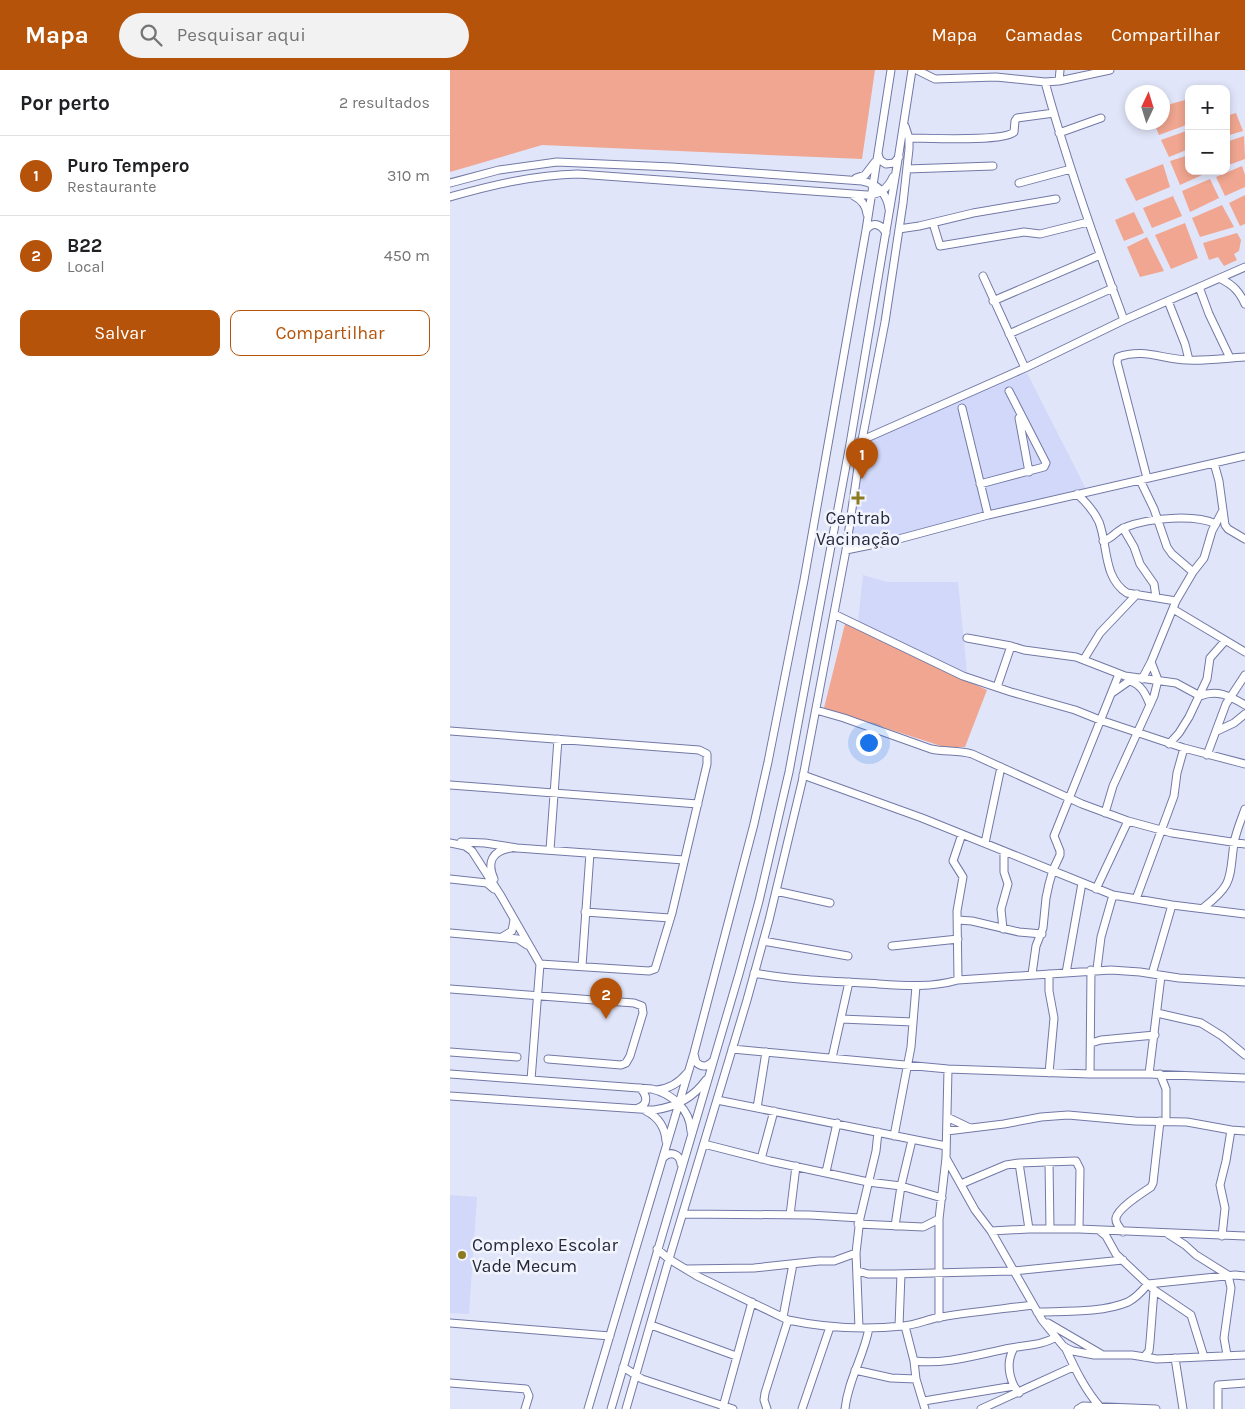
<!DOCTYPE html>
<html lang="pt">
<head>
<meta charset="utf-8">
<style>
  body { margin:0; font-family:Karla,sans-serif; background:#f2f2f2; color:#202124 }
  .controls { position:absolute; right:15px; top:15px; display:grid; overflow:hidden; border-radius:10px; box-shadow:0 2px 8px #0003 }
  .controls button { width:45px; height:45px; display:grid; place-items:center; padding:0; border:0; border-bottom:1px solid #e0e0e0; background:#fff; color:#202124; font:25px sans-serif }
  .compass { position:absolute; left:675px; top:15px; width:45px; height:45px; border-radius:50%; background:#fff; box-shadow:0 2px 8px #0003; rotate:4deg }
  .you { position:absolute; left:418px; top:672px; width:18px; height:18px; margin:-12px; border:4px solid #fff; border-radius:50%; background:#1a73e8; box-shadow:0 0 0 8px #1a73e833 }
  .badge { display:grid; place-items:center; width:32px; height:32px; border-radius:50%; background:#b45309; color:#fff; font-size:16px; font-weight:700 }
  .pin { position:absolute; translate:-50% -41px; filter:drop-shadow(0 1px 2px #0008) }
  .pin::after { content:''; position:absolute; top:26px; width:18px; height:15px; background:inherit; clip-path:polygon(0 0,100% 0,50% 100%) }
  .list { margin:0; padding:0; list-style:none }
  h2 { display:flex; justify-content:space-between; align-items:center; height:65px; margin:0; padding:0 20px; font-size:21px }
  h2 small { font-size:16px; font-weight:400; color:#757577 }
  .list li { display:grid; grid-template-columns:32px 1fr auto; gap:15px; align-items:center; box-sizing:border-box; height:80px; padding:0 20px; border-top:1px solid #e0e0e0 }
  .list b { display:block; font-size:19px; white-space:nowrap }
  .list p { margin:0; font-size:16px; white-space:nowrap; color:#757577 }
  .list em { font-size:16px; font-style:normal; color:#757577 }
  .actions { display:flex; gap:10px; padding:15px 20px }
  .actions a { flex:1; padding:11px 0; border:1px solid #b45309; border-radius:10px; text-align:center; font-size:18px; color:#b45309 }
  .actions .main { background:#b45309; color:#fff }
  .icon { flex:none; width:28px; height:28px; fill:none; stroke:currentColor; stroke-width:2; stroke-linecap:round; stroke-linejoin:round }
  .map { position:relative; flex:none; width:795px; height:1339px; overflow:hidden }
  header { display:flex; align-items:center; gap:30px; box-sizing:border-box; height:70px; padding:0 25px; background:#b45309; color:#fff }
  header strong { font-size:24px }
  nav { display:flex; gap:28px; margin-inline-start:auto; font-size:18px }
  .search { width:350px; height:45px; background:#f2f2f2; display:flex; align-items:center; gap:12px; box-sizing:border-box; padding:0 18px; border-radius:28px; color:#757577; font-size:19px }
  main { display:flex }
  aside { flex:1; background:#fff }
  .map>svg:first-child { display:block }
  .built { fill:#d1d8f9 }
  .green { fill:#f0a690 }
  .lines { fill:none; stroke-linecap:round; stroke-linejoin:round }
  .minor-casing { stroke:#7279a6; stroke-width:9 }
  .minor { stroke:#fff; stroke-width:7 }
  .poi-dot { fill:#8d7a20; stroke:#f1f3fd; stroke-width:2 }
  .labels { text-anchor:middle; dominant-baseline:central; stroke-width:5; stroke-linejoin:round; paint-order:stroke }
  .poi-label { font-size:18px; fill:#26293b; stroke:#f1f3fd }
</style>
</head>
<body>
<header>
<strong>Mapa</strong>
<div class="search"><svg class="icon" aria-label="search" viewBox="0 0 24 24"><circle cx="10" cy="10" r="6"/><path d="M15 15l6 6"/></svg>Pesquisar aqui</div>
<nav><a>Mapa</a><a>Camadas</a><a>Compartilhar</a></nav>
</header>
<main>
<aside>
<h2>Por perto<small>2 resultados</small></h2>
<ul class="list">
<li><span class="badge">1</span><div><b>Puro Tempero</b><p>Restaurante</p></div><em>310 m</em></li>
<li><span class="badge">2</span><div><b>B22</b><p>Local</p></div><em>450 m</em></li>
</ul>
<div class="actions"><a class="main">Salvar</a><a>Compartilhar</a></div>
</aside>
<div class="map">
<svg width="795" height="1339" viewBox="0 0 795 1339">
  <rect width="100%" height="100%" fill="#e1e5f9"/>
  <path class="built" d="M577 303 636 419 391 480 408 374Z
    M413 505 437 512H508L517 603 408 552Z
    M0 1125 27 1127 19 1244 0 1243Z"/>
  <path class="green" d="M0 0H425L412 89 92 75 0 102Z
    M739 29V54L709 65 704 53 712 52 713 36Z
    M786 43 793 61 776 66V46Z
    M739 60V79L719 87 711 70Z
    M794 66 795 89 776 96V72Z
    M739 85V101H761L730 115 720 91Z
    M713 94 720 117 686 131 675 109Z
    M792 96 795 105V117L775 126 766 107Z
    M760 109 769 128 740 142 732 121Z
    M795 125V154L790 156 779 133Z
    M723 126 732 146 702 158 693 138Z
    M772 135 784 157 750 167 742 148Z
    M684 142 694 163 674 171 665 150Z
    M735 153 748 188 721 199 705 165Z
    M787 163 791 170 789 181 784 184 787 190 774 196 768 187 759 190 753 173Z
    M697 167 714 201 690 207 677 177Z
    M395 554 537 620 515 677H494L374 638Z"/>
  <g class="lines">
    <g class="minor-casing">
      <path id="minor" d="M467 0 485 9 546 7 595 12 609 11 660 0
        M609 11 610 0
        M595 12C617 93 645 172 674 250
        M609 63 651 48
        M459 68C477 68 554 72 564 62L565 51 567 48 604 43
        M428 84 430 90 436 94 444 93 449 87
        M457 99 543 96
        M406 108 415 105 425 92
        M0 113 49 100 107 92 222 97 412 111C427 114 437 123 439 139
        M569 113 621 99
        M404 126C412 130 416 135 417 144
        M0 127C42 115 84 105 128 104L417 125C429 125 438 118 443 107
        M483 153 490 176 574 162 590 164 638 152
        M449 159 469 156 523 143 606 129
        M416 160C423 151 431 154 436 163
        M533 206 575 298
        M771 209C783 215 789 221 795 234
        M749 217 759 244 780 288
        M543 231 650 185
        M718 231 735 274 739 290
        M559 264 663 218
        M512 338 538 445
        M569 348 579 402
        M410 371 575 298 674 250 795 197
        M764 393 769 411 775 455 778 459 795 469
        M697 408 667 292 668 287C694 278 711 289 737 290 756 291 776 288 795 287
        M690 410 704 439 717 477 722 484 743 502
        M530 414 594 397 596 393 559 321
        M627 424C636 432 644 441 649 452 658 475 653 508 677 523L726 531
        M673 458 684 477 690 494 704 514 706 527
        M653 471C664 468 666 460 676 457 699 448 744 444 766 454
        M396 480 445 470 538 445 795 386
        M723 539 795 582
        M384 544 513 606 561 622 625 640 650 650 734 678 795 694
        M517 568 561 576
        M634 589 650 563 687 524
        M692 609 701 592 726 531 743 502 754 488 762 461 772 442
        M680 611C692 615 696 625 700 635
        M547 617 561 576 574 580 626 587 675 606 726 613 750 626
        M662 623 682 609
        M750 626C767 619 780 626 795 635
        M366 640 394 648 481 679C495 682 508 680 522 684L632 734 678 751 722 763 795 774
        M0 661 249 680 257 684V694L222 843 205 899 199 901 90 894
        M767 661 784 653 795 644
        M719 674 729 663 739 647 757 609 760 588 775 571
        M757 685 776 634 795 605
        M353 705 472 748 663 825 722 835 795 844
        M0 715 248 734
        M655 743 663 716 704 626 708 610 701 592
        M11 772 35 773 67 778 234 790
        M0 773 15 776 22 781 51 826 90 894 81 1010
        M535 773 551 697
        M100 780 108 669
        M0 809 37 813 44 819
        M44 809C37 793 41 781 61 778
        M646 819 678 751
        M326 821 380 833
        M686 829 724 726 727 703 734 678
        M753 838C784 814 779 809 784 773 786 762 791 750 795 739
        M135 842 220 848
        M508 850 522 851 569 862 592 864
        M553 859 551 839 558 814 554 802V781
        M0 863 68 869 77 875
        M52 867 62 861 64 850
        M313 871 398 886
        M442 876 508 869
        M132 896 140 783
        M647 899 651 867 663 825
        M304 903C341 910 378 911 416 913 447 915 477 919 508 910L661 900 690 902 729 908 795 912
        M616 903 632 813
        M582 904 586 876 593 858 596 828 599 814 603 800 610 785V781L604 766 669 604
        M599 904V921L604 948 599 1003
        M702 904 722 835
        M508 910 507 841 513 807 503 791 512 764
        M0 919 184 933 192 936 193 943 180 986 176 993 171 995 98 989
        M707 943 751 953 772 966 795 985
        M391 949 463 952
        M641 973 651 970 705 965
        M282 979 498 999 640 1004H699L795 1008
        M0 982 67 987
        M244 984 246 992C252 998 258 997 263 991
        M382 988 399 912
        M0 1004 202 1019C222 1024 240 1039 241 1061
        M640 1004 641 900
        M699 1004 711 906
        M710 1004 716 1019V1051
        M206 1020C219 1019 229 1013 237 1003
        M0 1026 204 1040C226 1037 243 1028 256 1010
        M267 1030 496 1076
        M188 1038C199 1034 197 1025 190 1018
        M307 1038 316 982
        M196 1041C208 1047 215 1057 216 1071
        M497 1047 520 1058
        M781 1060 795 1061
        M497 1061 554 1054 591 1047 618 1045 685 1051 737 1052 781 1060 776 1091 770 1115 775 1138 772 1166
        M444 1066 461 977 466 916
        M254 1074 320 1091 418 1112 451 1116 492 1128
        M213 1088C220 1080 230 1084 231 1094
        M496 1088 525 1140 541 1161 579 1159H629L795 1166
        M311 1089 324 1041
        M599 1092 600 1159
        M569 1093 579 1159
        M376 1102 387 1053
        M511 1114 556 1095 569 1093 626 1091 630 1099 629 1159
        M233 1144 360 1145 410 1148 426 1081 428 1062
        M340 1145 346 1096
        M408 1154 473 1157 489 1149
        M445 1156 451 1116 462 1070
        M541 1161 592 1250 614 1277 623 1281 644 1285H682L707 1289 795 1285
        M650 1161 656 1166 666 1184 704 1220 741 1245 754 1287
        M673 1162C670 1158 665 1153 666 1148 668 1138 692 1123 701 1117L703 1113 710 1051
        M718 1164 735 1175 746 1185 778 1205 781 1218 774 1268 777 1285
        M207 1179 219 1189 247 1206 338 1250C376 1258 415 1260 453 1256 466 1255 478 1249 491 1247 521 1242 552 1239 583 1235
        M237 1199 304 1198 369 1191H384L406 1183
        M408 1201 418 1204H444L563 1201 673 1190
        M587 1242C615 1241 652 1243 678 1232 686 1228 693 1220 698 1214L785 1205 795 1206
        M333 1247 343 1194
        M489 1248V1149L496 1088 498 999
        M0 1253 160 1266
        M598 1253 651 1284
        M201 1255 286 1286
        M449 1256 451 1204
        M455 1256 464 1291 466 1309 475 1339
        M409 1258 406 1183 410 1148
        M615 1277C625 1299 635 1320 651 1338
        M694 1287 699 1281 700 1272 704 1220
        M725 1288 733 1339
        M464 1291C496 1295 529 1284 561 1278 576 1275 593 1275 606 1267
        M173 1297 192 1309 283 1339
        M405 1300 441 1308 466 1309
        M0 1313 76 1319 79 1326 75 1339
        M564 1316C558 1303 557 1290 564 1278
        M474 1331 564 1316 569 1323
        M273 1337 302 1232
        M138 1339 244 983 304 754 318 692 354 510 416 160 441 0
        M161 1339 289 904 309 831 339 702 400 374 447 96 462 0
        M176 1339 219 1189 297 930 319 850 352 712 396 480 412 370 435 252 453 133 459 79V68L455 56
        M317 1339 314 1330 315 1323 338 1250
        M352 1339 380 1257
        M395 1339C398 1310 414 1286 419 1258
        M531 1339 623 1297
        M628 1339 633 1336 706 1339
        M768 1339V1315L795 1313"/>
    </g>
    <use href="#minor" class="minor"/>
  </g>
  <g class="poi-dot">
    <path d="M405.5 420.5h5v5h5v5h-5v5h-5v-5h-5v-5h5z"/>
    <circle cx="12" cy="1185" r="5"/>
  </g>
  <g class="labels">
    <g class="poi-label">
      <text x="408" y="448">Centrab<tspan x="408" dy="21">Vacinação</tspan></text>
      <text x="22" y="1175" text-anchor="start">Complexo Escolar<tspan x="22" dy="21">Vade Mecum</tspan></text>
    </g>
  </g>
</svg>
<div class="controls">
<button>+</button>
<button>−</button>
</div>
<svg class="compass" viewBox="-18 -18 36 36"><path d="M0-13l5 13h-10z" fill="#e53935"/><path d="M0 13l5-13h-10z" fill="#757577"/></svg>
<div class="you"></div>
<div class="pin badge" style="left:412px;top:409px">1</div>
<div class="pin badge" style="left:156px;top:949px">2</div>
</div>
</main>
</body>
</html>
